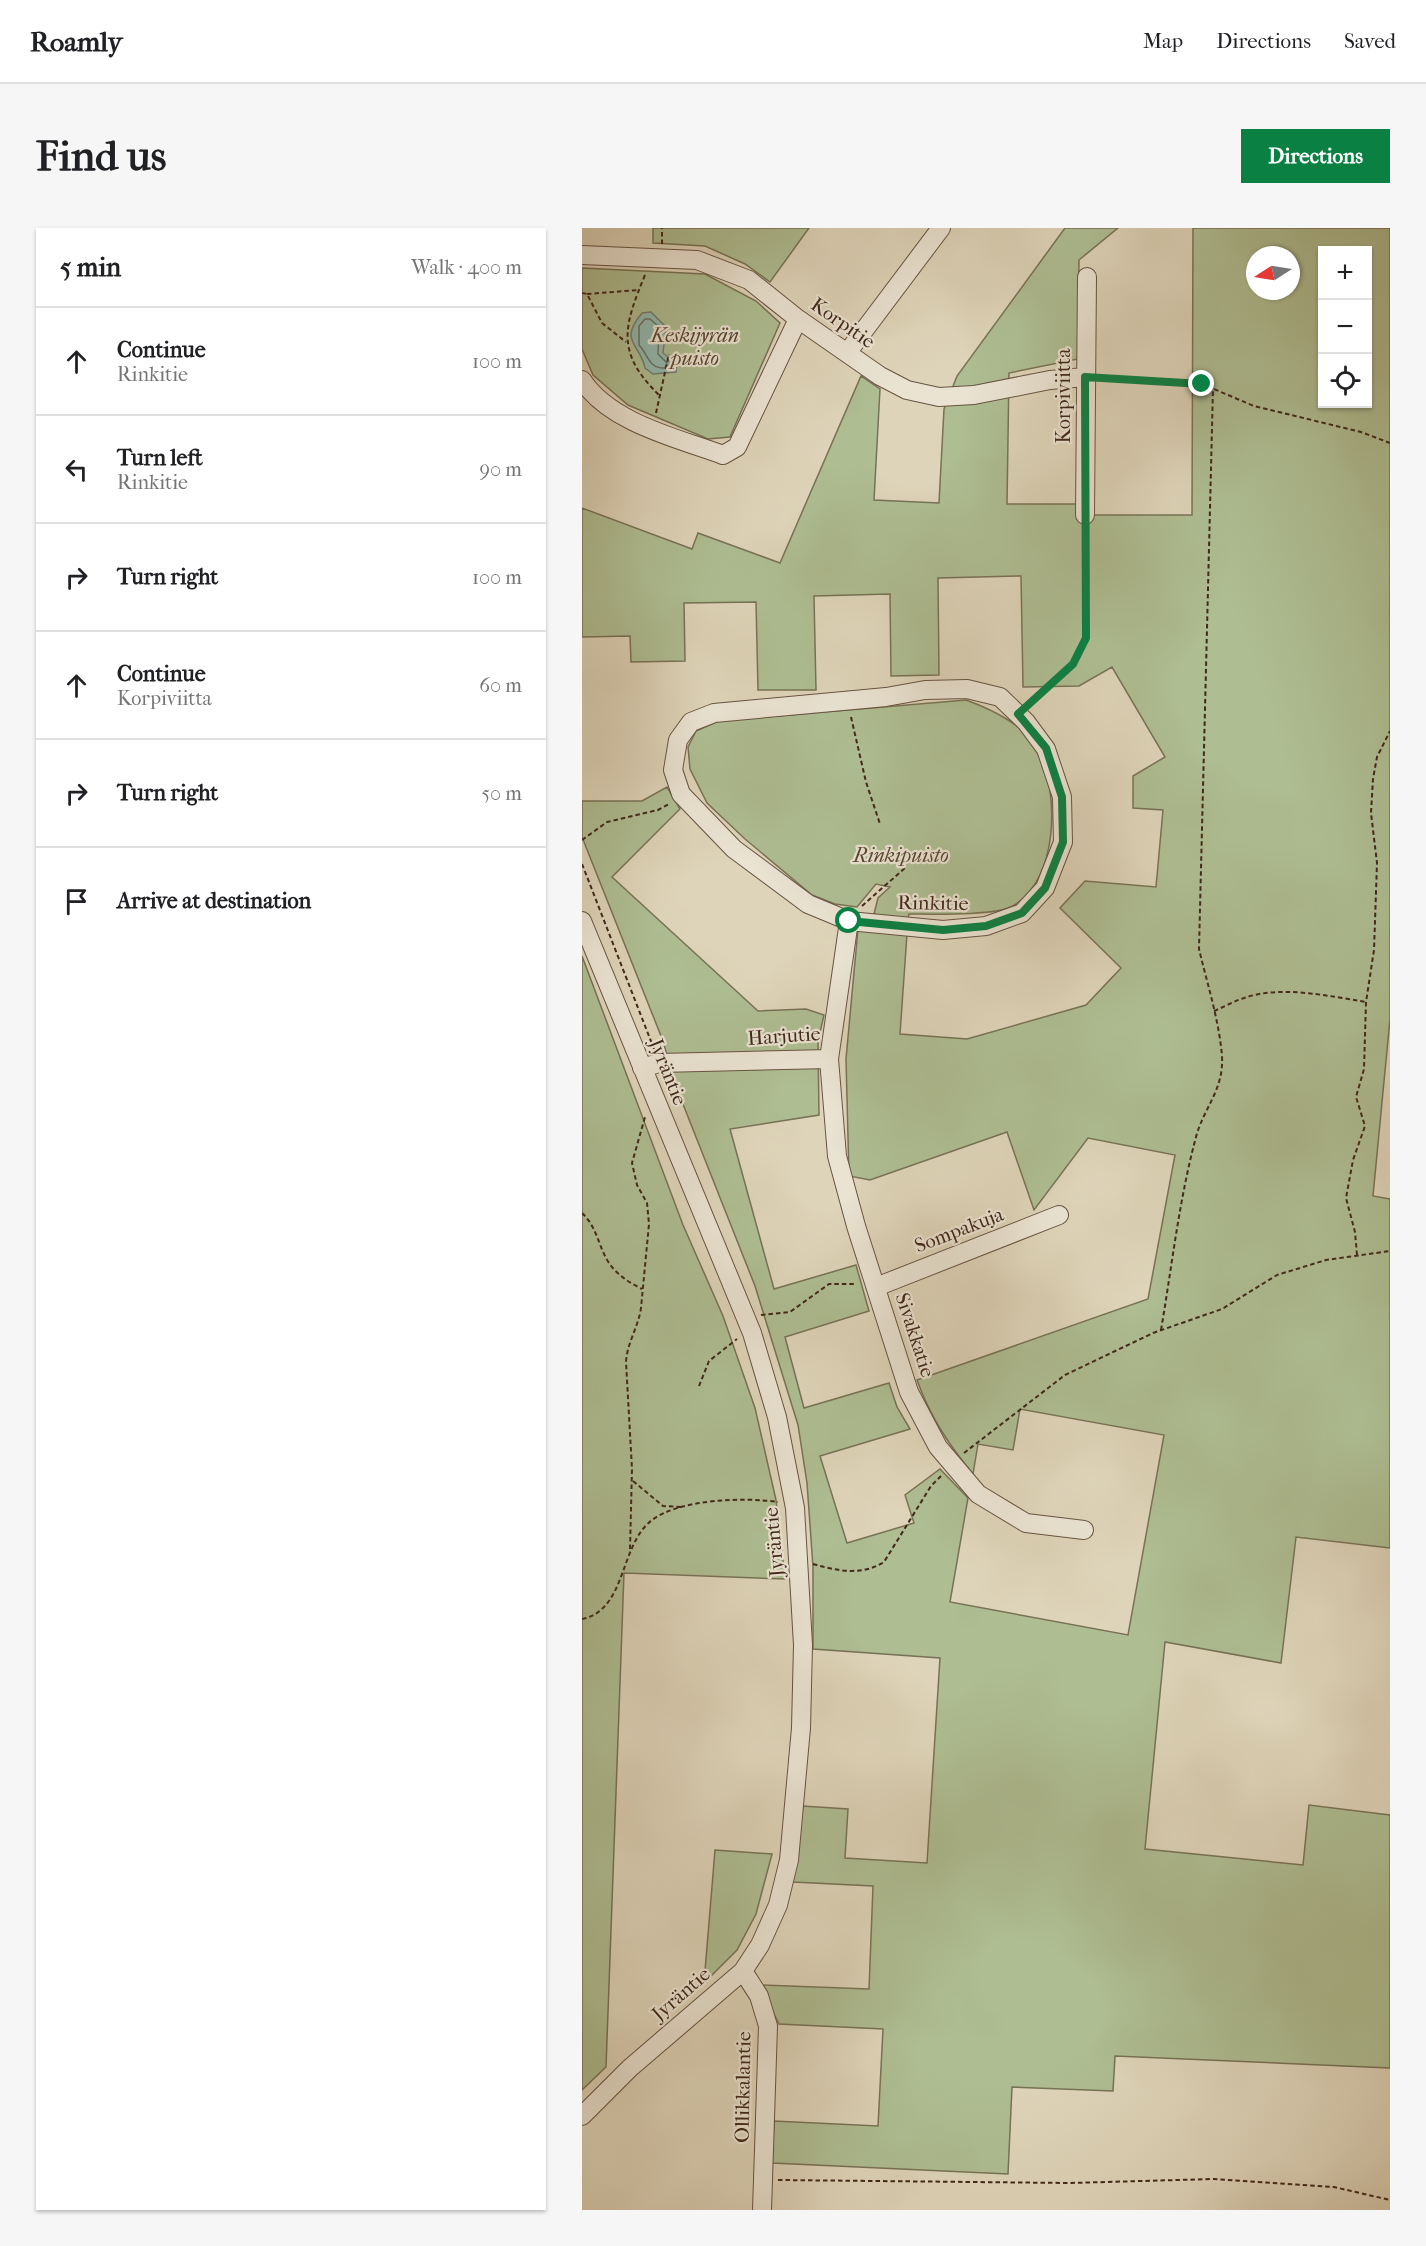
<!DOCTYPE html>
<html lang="en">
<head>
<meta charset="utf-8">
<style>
  body { margin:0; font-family:"IM FELL French Canon",serif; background:#f6f6f6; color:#202124 }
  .controls { position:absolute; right:18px; top:18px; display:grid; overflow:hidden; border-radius:0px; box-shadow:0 2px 4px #0004 }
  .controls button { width:54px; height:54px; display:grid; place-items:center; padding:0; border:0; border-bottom:2px solid #e0e0e0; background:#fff; color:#202124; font:30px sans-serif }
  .compass { position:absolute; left:664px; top:18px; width:54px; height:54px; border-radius:50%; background:#fff; box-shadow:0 2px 4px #0004; rotate:258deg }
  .stop { position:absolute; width:18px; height:18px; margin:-14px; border:4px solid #0b8043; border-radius:50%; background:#fff }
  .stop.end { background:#0b8043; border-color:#fff; box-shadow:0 2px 6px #0008 }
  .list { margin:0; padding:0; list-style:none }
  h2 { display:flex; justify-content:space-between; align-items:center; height:78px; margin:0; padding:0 24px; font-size:26px }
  h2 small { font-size:20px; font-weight:400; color:#757577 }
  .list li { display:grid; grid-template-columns:39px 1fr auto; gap:18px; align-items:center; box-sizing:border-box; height:108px; padding:0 24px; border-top:2px solid #e0e0e0 }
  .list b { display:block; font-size:22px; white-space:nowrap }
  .list p { margin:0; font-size:20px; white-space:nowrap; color:#757577 }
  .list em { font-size:20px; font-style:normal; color:#757577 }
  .icon { flex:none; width:33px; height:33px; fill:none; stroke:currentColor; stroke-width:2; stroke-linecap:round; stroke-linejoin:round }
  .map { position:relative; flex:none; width:808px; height:1982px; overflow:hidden; border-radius:0px }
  header { display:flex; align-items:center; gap:36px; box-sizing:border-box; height:84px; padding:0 30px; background:#fff; border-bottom:2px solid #e0e0e0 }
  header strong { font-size:28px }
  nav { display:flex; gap:33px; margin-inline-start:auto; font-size:21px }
  .intro { display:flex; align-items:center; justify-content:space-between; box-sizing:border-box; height:144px; padding:0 36px }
  h1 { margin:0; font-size:42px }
  .button { padding:15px 27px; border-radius:0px; background:#0b8043; color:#fff; font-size:21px; font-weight:700 }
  main { display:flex; gap:36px; padding:0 36px }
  aside { flex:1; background:#fff; border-radius:0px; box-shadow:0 2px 4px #0004 }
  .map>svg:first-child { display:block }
  .green { fill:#aebd92; stroke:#787256; stroke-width:1.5; fill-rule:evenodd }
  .water { fill:#93b8ae; stroke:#727e73; stroke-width:1.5 }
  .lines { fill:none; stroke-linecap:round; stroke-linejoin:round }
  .shore { stroke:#6a7064; stroke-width:1.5 }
  .minor-casing { stroke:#685342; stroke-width:20 }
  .path { stroke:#41281a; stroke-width:2; stroke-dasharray:4.5 3; stroke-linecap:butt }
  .minor { stroke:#eae3d2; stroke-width:18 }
  .route { stroke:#0b8043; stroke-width:8 }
  .labels { text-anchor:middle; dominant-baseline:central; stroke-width:4.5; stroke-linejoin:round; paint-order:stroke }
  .street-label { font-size:20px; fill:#41281a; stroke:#eae3d2 }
  .park-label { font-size:20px; font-style:italic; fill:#574632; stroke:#eae3d2 }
</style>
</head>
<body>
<header>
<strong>Roamly</strong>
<nav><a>Map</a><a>Directions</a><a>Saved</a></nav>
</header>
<div class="intro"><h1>Find us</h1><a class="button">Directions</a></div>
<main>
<aside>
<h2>5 min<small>Walk · 400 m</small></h2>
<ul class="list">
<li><svg class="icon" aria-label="ahead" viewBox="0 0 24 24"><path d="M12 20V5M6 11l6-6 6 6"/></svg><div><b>Continue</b><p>Rinkitie</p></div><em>100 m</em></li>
<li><svg class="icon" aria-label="left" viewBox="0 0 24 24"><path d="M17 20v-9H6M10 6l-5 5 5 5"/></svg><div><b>Turn left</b><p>Rinkitie</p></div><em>90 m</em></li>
<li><svg class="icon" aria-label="right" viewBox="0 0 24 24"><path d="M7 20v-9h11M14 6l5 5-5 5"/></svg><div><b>Turn right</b></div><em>100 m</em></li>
<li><svg class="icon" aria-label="ahead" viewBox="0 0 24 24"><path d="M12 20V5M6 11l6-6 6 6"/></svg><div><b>Continue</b><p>Korpiviitta</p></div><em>60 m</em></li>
<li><svg class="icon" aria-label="right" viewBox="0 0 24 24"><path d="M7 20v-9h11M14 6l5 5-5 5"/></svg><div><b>Turn right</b></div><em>50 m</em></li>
<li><svg class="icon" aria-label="arrive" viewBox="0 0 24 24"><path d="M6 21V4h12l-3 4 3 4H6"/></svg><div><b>Arrive at destination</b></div></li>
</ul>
</aside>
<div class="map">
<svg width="808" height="1982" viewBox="0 0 808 1982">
  <rect width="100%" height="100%" fill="#ded4b9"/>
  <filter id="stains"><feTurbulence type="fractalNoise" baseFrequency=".00333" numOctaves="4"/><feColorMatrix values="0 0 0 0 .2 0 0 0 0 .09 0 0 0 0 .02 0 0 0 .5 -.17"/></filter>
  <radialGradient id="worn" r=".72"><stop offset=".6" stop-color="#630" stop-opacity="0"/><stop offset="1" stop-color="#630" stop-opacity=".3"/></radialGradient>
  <path class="green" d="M71 0H227L188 54 163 36 123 18 71 15Z
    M483 0H536L497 32 496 131 427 145 425 276H497V287H610L611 0H808V791L791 968 808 971V1320L714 1309 699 1435 583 1414 563 1621 721 1637 727 1577 808 1587V1840L533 1828 531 1863 430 1859 426 1946 190 1935 192 1893 296 1898 301 1801 197 1796 177 1757 287 1761 291 1658 211 1654 221 1578 266 1581 263 1630 345 1635 358 1430 231 1421V1339L225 1255 216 1197 173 1058 93 856 81 813 0 609V573H60L85 559 98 581 30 649 176 783 224 781 242 787 236 813 237 887 148 901 192 1061 274 1037 287 1083 203 1109 222 1180 307 1155 315 1179 328 1201 238 1228 265 1315 332 1295 323 1267 358 1241 386 1270 368 1374 546 1407 582 1207 438 1181 431 1222 396 1216 391 1246C366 1216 348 1188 335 1152L566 1071 593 927 506 910 452 982 425 904 288 952 267 948 264 831 276 701 325 706 318 806 385 811 504 777 539 740 478 680 503 653 574 659 581 582 551 580V548L583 529 530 439 497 458 441 459 439 348 356 350 357 447 309 448 308 366 232 368 234 462H176L174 374 102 375 103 433 49 434 48 408 0 409V280L110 321 116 305 198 335 279 148 298 161 292 272 357 275 362 181 375 148ZM740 22H786V176H740ZM673 27H709V63H673Z
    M0 40 123 46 174 73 198 95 148 209 126 211 46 177 11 147 0 121Z
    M384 472C409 481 445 498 457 523 477 566 477 651 431 678 414 688 349 686 327 686L326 691 292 686 296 670 308 659 294 656 275 679 253 676 230 667 163 611 125 575 108 541 106 519 114 503 137 493Z
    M0 728 101 997 141 1088 173 1180 194 1272 203 1351 42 1345 24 1839 0 1862Z
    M133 1622 190 1626 174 1686 155 1722 122 1755Z"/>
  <path class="water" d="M69 84 84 99 81 125 95 136 94 144 71 146 63 140C58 115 36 114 60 85Z"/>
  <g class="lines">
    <path class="shore" d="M63 91H68L77 99 76 126 85 135 83 140C67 141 67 128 57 117V98Z"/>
    <g class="minor-casing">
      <path id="minor" d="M0 27 115 32 167 52 216 91 298 148 325 162 357 169 392 167 468 152 503 149
        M265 125 359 0
        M0 152C28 195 95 210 141 227L155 219 216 91
        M503 287 505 49
        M385 461 418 469 444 494 464 521 480 569 481 614 463 660 440 685 404 698 361 702 267 693 226 676 152 621 99 566 91 542 96 512 109 494 132 485 304 469 343 462Z
        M0 693 170 1105 195 1189 213 1280 221 1417 219 1500 207 1632 196 1677 178 1717 161 1743 48 1840 0 1888
        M267 693 247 831 255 928 274 998 327 1164 356 1219 396 1266 444 1295 502 1302
        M60 840 77 835 247 831
        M294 1059 477 987
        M161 1743 177 1768 186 1798 180 1982"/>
    </g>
    <path class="path" d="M80 16V0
      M63 47C42 98 33 124 77 167
      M0 65 5 66 20 95 44 114
      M5 66 56 62
      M521 150 620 156 672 178 779 204 808 215
      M74 185 87 126
      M447 477 491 436 504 410V304
      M269 489 284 554 298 596
      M0 612 25 594 76 582 87 576
      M0 636 72 821
      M280 678 324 639
      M632 783C642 779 652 773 662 770 699 757 746 768 784 774
      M0 985C14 998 16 1015 24 1030 32 1045 46 1054 60 1061
      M775 1027 773 1004 764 970 771 932 783 898 774 869 782 841 784 774 792 722 795 635 789 585 791 551 795 529 808 503
      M179 1087 208 1084 247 1056H274
      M579 1102C590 1038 597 972 614 909 622 879 642 862 640 828 637 792 625 755 617 721L631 160
      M117 1158 127 1133 155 1111
      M382 1225 483 1147 571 1105 640 1081 695 1047 744 1032 808 1023
      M51 1253 81 1278 99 1279
      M48 1321 50 1241 44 1134C45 1115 56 1100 59 1080L67 996 65 975 55 957 50 935 63 889
      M231 1336C255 1343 280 1348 302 1334L349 1258 359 1248
      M0 1391C45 1382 37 1317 70 1292 98 1271 162 1269 196 1274
      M196 1952 487 1955 632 1951 752 1959 808 1972"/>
    <use href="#minor" class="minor"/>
  </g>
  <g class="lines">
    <path class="route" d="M267 693 361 702 404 698 440 685 463 660 481 614 480 569 464 520 436 486 491 436 504 410 503 149 620 156"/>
  </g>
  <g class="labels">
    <g class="street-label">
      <text transform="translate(261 95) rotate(35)">Korpitie</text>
      <text transform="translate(481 168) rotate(-90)">Korpiviitta</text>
      <text transform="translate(351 675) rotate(1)">Rinkitie</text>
      <text transform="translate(202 808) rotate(-4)">Harjutie</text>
      <text transform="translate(86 844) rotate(68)">Jyräntie</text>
      <text transform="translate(377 1002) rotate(-21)">Sompakuja</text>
      <text transform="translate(333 1107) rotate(72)">Sivakkatie</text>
      <text transform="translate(192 1314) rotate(-95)">Jyräntie</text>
      <text transform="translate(99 1766) rotate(-41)">Jyräntie</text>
      <text transform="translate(161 1859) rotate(-89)">Ollikkalantie</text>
    </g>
    <g class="park-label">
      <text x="113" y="107">Keskijyrän<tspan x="113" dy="23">puisto</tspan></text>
      <text x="319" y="627">Rinkipuisto</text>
    </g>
  </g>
  <rect width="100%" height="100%" filter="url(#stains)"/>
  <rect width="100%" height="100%" fill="url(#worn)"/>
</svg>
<div class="controls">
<button>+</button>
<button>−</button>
<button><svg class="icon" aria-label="locate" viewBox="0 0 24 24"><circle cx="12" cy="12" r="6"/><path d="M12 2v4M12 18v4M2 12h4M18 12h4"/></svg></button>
</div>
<svg class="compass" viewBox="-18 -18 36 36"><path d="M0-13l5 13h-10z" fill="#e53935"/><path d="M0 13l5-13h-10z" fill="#757577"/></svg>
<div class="stop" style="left:267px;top:693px"></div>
<div class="stop end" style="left:620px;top:156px"></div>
</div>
</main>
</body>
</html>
